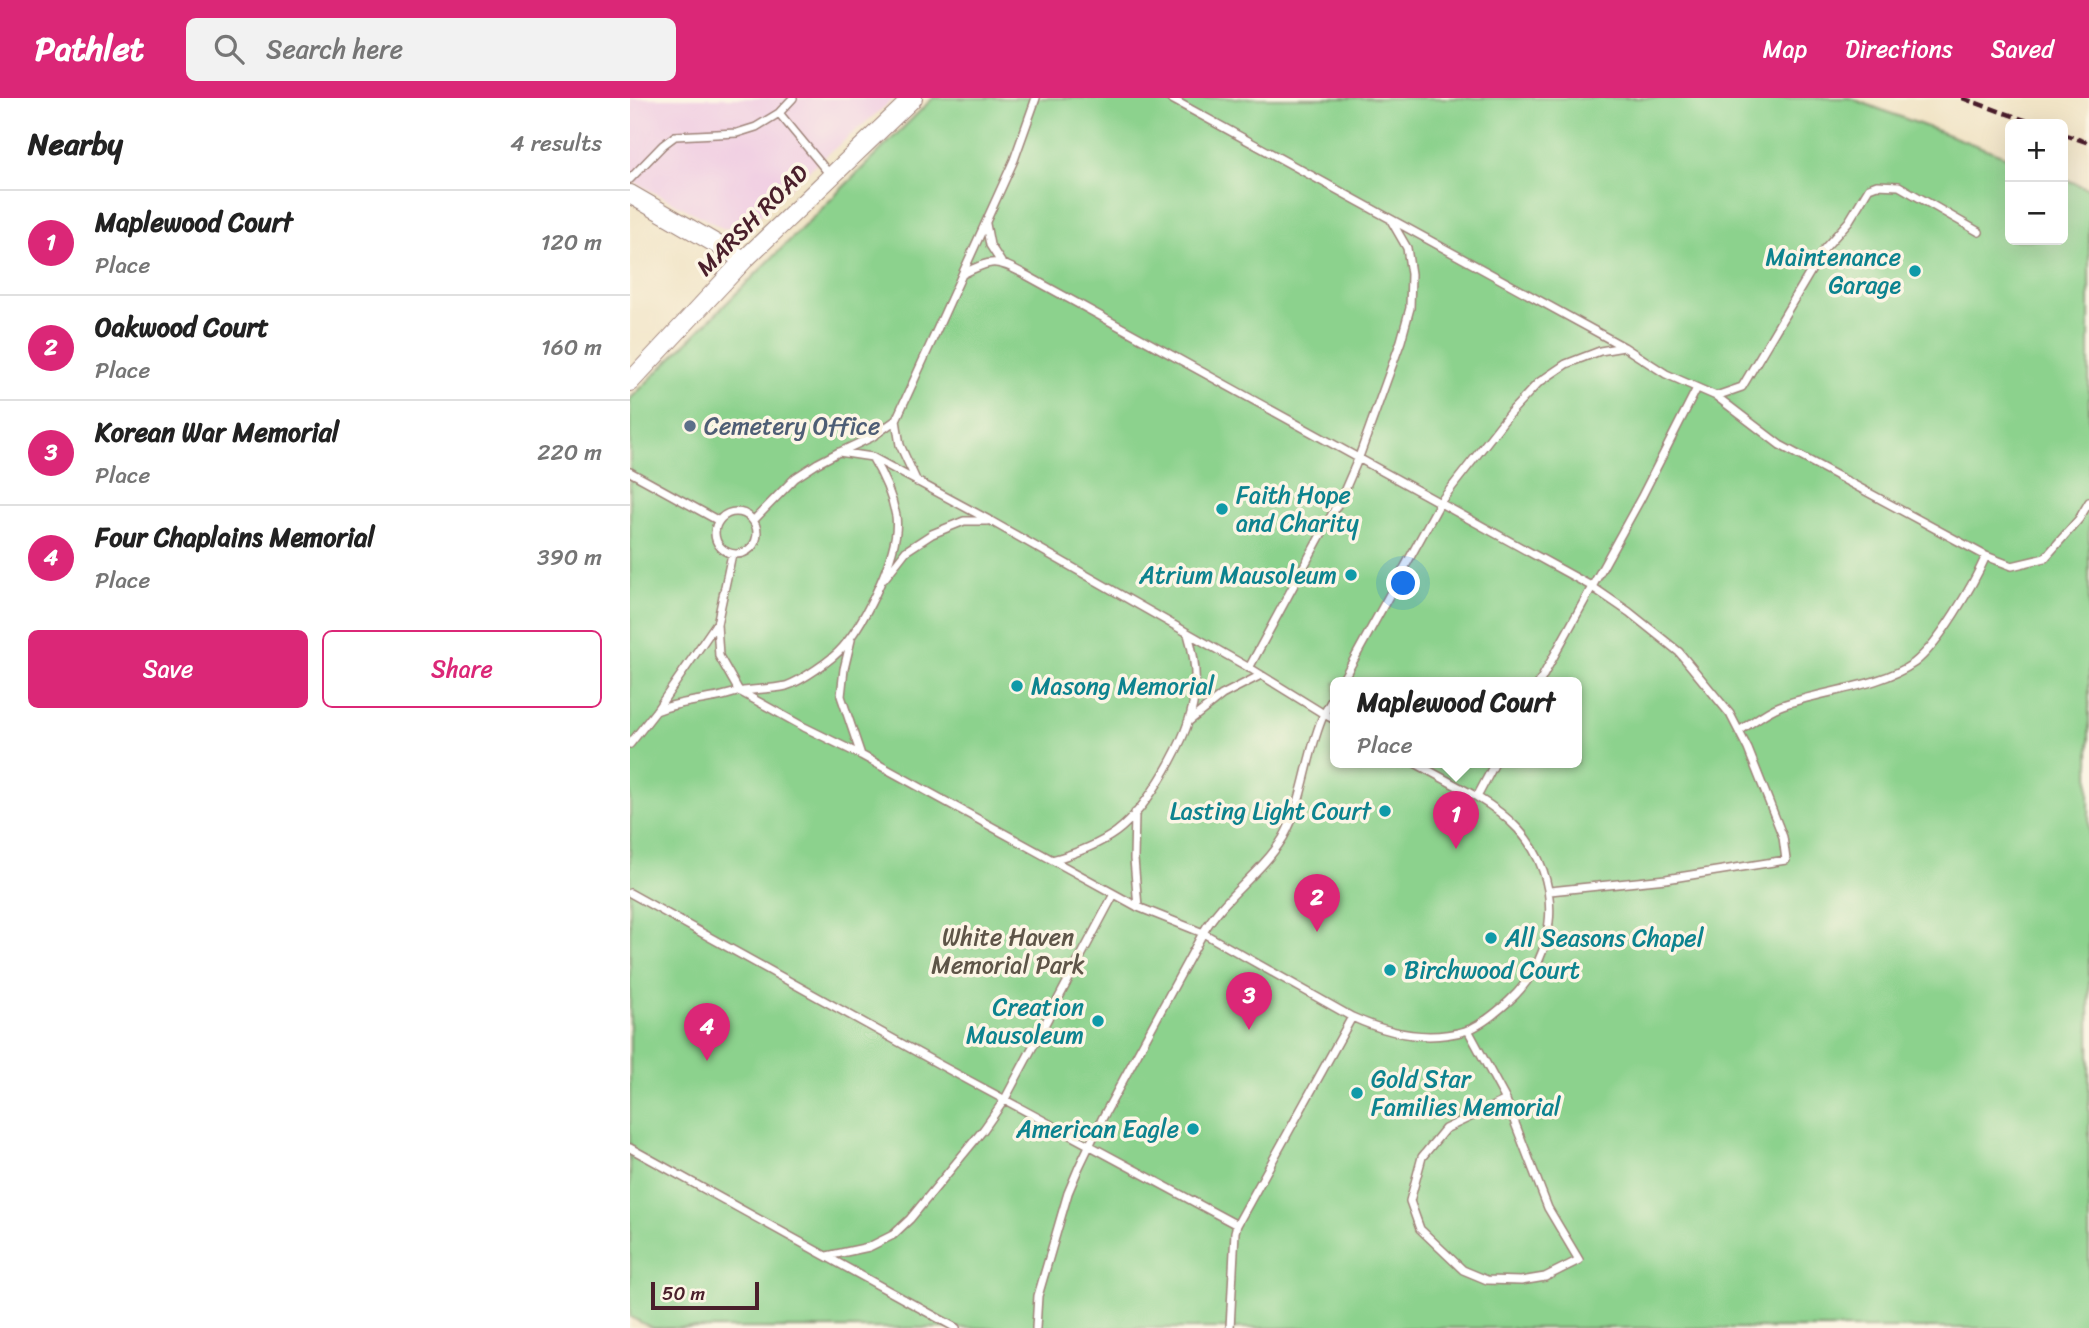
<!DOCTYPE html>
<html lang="en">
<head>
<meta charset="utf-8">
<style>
  body { margin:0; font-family:Sriracha,sans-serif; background:#f2f2f2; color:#222 }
  .controls { position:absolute; right:21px; top:21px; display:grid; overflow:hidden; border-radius:10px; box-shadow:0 7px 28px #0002 }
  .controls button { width:63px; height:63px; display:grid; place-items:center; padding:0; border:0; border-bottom:2px solid #e0e0e0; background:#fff; color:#222; font:35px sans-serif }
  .scale { position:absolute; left:21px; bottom:18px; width:108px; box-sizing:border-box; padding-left:7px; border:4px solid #4a1f2b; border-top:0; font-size:19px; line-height:24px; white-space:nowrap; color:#4a1f2b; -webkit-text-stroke:5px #fcf5e5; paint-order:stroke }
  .you { position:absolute; left:774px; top:486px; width:24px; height:24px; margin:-18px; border:5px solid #fff; border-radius:50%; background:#1a73e8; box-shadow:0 0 0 10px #1a73e833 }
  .badge { display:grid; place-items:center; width:46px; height:46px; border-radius:50%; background:#db2777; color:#fff; font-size:23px; font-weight:700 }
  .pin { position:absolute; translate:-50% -58px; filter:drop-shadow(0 2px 4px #0008) }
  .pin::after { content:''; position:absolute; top:37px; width:24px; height:21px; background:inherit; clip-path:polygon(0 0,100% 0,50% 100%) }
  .popup { position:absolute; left:700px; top:579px; width:252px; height:91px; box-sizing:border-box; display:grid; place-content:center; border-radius:10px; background:#fff; filter:drop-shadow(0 2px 5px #0005); font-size:23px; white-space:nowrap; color:#767676 }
  .popup b { font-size:26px; color:#222 }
  .popup::after { content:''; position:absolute; left:50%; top:100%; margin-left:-14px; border:14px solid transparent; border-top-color:#fff }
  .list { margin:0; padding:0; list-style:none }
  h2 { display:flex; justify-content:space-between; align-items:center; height:91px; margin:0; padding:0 28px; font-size:30px }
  h2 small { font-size:23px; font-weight:400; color:#767676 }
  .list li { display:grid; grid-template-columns:46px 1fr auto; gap:21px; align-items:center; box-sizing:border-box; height:105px; padding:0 28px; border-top:2px solid #e0e0e0 }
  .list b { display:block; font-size:26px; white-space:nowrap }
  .list p { margin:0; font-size:23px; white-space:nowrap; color:#767676 }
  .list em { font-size:23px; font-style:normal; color:#767676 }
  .actions { display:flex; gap:14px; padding:21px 28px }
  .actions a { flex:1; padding:16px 0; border:2px solid #db2777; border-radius:10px; text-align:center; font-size:24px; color:#db2777 }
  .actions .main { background:#db2777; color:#fff }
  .icon { flex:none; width:38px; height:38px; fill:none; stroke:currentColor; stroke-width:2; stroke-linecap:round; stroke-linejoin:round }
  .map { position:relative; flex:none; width:1459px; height:1230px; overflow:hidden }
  header { display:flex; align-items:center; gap:42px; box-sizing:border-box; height:98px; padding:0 35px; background:#db2777; color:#fff }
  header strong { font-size:33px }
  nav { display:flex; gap:38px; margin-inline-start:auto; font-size:24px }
  .search { width:490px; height:63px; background:#f2f2f2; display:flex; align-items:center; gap:18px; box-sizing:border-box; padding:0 24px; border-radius:10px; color:#767676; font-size:26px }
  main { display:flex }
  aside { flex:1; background:#fff }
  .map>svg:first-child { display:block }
  .built { fill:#f1d0e3 }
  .green { fill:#8cd28d; stroke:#6b785c; stroke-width:2; fill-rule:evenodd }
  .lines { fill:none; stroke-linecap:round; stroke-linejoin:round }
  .service-casing { stroke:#9e8278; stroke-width:10 }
  .tertiary-casing { stroke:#9e8278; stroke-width:20 }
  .service { stroke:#fff; stroke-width:7 }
  .tertiary { stroke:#fff; stroke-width:18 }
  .rail { stroke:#4a1f2b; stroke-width:4.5; stroke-dasharray:10 5; stroke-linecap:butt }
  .culture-dot { fill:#0f9aa8; stroke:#fcf5e5; stroke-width:2.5 }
  .service-dot { fill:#5c6f8a; stroke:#fcf5e5; stroke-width:2.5 }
  .labels { text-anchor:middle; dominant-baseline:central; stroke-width:7; stroke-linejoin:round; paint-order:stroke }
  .street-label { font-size:24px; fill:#4a1f2b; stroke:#fcf5e5 }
  .culture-label { font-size:24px; fill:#0d838f; stroke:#fcf5e5; text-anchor:end }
  .service-label { font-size:24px; fill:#4e5e75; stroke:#fcf5e5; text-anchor:start }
  .park-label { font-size:24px; fill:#5e5548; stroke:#fcf5e5 }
</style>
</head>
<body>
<header>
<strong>Pathlet</strong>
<div class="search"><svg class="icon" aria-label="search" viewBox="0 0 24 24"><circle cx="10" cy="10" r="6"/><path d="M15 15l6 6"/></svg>Search here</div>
<nav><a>Map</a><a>Directions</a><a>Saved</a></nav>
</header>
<main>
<aside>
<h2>Nearby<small>4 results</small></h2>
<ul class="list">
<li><span class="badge">1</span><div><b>Maplewood Court</b><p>Place</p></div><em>120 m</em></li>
<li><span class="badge">2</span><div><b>Oakwood Court</b><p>Place</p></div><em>160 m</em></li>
<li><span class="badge">3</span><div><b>Korean War Memorial</b><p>Place</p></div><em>220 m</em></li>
<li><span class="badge">4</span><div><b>Four Chaplains Memorial</b><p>Place</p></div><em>390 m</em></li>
</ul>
<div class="actions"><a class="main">Save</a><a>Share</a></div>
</aside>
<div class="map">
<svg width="1459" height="1230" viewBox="0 0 1459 1230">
  <rect width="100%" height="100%" fill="#fcf5e5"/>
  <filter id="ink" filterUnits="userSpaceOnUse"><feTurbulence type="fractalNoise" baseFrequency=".0143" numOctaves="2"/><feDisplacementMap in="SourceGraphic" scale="14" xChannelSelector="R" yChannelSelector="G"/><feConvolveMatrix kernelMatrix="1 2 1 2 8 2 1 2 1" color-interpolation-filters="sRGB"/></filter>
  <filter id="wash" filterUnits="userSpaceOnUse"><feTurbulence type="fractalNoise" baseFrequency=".00686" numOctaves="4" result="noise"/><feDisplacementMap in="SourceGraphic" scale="28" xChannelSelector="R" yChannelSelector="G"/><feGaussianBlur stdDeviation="1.57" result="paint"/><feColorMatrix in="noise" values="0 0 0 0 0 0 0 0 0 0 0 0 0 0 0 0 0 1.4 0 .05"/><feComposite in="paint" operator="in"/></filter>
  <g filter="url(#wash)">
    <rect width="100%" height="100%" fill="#f1e4c6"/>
    <path class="built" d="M0 0H265L179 72 123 124 115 129 104 131 92 130 0 82Z"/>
    <path class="green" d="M303 0H1220L1380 60V142H1433V80L1459 91V1230H22L0 1219V301ZM705 585H947V665H705Z"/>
  </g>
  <g filter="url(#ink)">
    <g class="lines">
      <g class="service-casing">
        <path id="service" d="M163 0 149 15 201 78
          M540 0 994 249 1036 276 1086 298 1112 289 1194 151 1219 123 1239 90 1247 87 1269 88 1349 134
          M0 81 33 47 45 38 107 35 126 29 149 15
          M356 126 360 147 371 164
          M333 176C362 161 366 161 394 176L961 488 999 514 1049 554 1100 616 1118 651 1153 739 1156 762 1036 781 920 793
          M1086 298 1150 347 1356 458C1343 487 1309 546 1284 565 1250 589 1190 593 1150 608 1136 613 1122 625 1109 633
          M266 322 270 347 287 384
          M210 354 242 339 266 322 384 62 406 0
          M0 374 89 423
          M85 435a21 21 0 1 1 42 0a21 21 0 1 1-42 0Z
          M102 456 87 526 89 558 109 593 174 629 231 657 508 809 573 835C593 799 631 776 653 740 675 702 676 655 694 616L623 572 359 422 242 359 209 354 188 365 165 380 123 423
          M1356 458 1382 468 1415 460 1449 421 1459 404
          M254 481 276 453 302 436 334 423H357
          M221 542 214 571 211 598 231 657
          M619 570 713 396 729 359 771 243 780 210 781 176 777 150 762 124
          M711 585 811 403 879 316 908 285 936 266 970 253 994 249
          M909 585 1011 400 1067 290
          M705 596 694 616 705 622
          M26 613C45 605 62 604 82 600 93 599 103 594 113 593 127 591 142 591 156 588 171 583 202 562 213 549 235 523 271 453 266 418 262 398 253 377 242 359
          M558 624 592 597 631 577
          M0 646 26 613 86 526
          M785 665 847 699
          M505 715 504 761 508 809
          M422 762C444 756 468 747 486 734 518 710 559 640 564 600 567 580 564 556 558 536
          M0 795 312 968 607 1127
          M838 932 876 1002 918 1110 949 1162 915 1179 891 1183 857 1182 833 1172 790 1131 780 1103 792 1059 815 1031 876 1002
          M0 1050 326 1230
          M197 1158 239 1149 263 1137 280 1121 354 1031 375 1001 484 796
          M406 1230 408 1198 438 1095 449 1069 472 1021 573 835 722 919
          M600 1230 605 1134 607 1127 722 919C757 935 797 944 835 933 851 928 867 914 879 903 929 858 934 781 888 731 876 718 862 708 847 699L865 665"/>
      </g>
      <g class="tertiary-casing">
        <path id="tertiary" d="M0 96 114 162
          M0 284 114 162 283 0"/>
      </g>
      <use href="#service" class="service"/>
      <use href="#tertiary" class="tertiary"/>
      <path class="rail" d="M1332 0 1406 26
        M1433 36 1459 45"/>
    </g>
  </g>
  <g class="culture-dot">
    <circle cx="1285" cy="173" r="7"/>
    <circle cx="592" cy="411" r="7"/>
    <circle cx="721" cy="477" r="7"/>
    <circle cx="387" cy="588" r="7"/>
    <circle cx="755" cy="713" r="7"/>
    <circle cx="861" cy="840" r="7"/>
    <circle cx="760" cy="872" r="7"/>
    <circle cx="468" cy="923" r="7"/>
    <circle cx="727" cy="995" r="7"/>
    <circle cx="563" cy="1031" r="7"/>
  </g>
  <circle class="service-dot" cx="60" cy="328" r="7"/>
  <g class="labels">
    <g class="street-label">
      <text transform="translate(122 122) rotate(-45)">MARSH ROAD</text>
    </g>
    <g class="culture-label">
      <text x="1271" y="159">Maintenance<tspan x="1271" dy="28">Garage</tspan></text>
      <text x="606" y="397" text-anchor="start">Faith Hope<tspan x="606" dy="28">and Charity</tspan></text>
      <text x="707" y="477">Atrium Mausoleum</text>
      <text x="401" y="588" text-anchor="start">Masong Memorial</text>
      <text x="741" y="713">Lasting Light Court</text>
      <text x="875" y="840" text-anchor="start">All Seasons Chapel</text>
      <text x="774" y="872" text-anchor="start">Birchwood Court</text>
      <text x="454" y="909">Creation<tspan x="454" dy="28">Mausoleum</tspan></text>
      <text x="741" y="981" text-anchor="start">Gold Star<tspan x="741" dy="28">Families Memorial</tspan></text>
      <text x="549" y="1031">American Eagle</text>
    </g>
    <g class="service-label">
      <text x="74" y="328">Cemetery Office</text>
    </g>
    <g class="park-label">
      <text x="378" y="839">White Haven<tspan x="378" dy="28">Memorial Park</tspan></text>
    </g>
  </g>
</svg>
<div class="controls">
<button>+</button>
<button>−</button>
</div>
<div class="scale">50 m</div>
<div class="you"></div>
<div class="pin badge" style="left:826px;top:751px">1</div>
<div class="popup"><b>Maplewood Court</b>Place</div>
<div class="pin badge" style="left:687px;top:834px">2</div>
<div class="pin badge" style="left:619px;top:932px">3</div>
<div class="pin badge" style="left:77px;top:963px">4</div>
</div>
</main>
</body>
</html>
